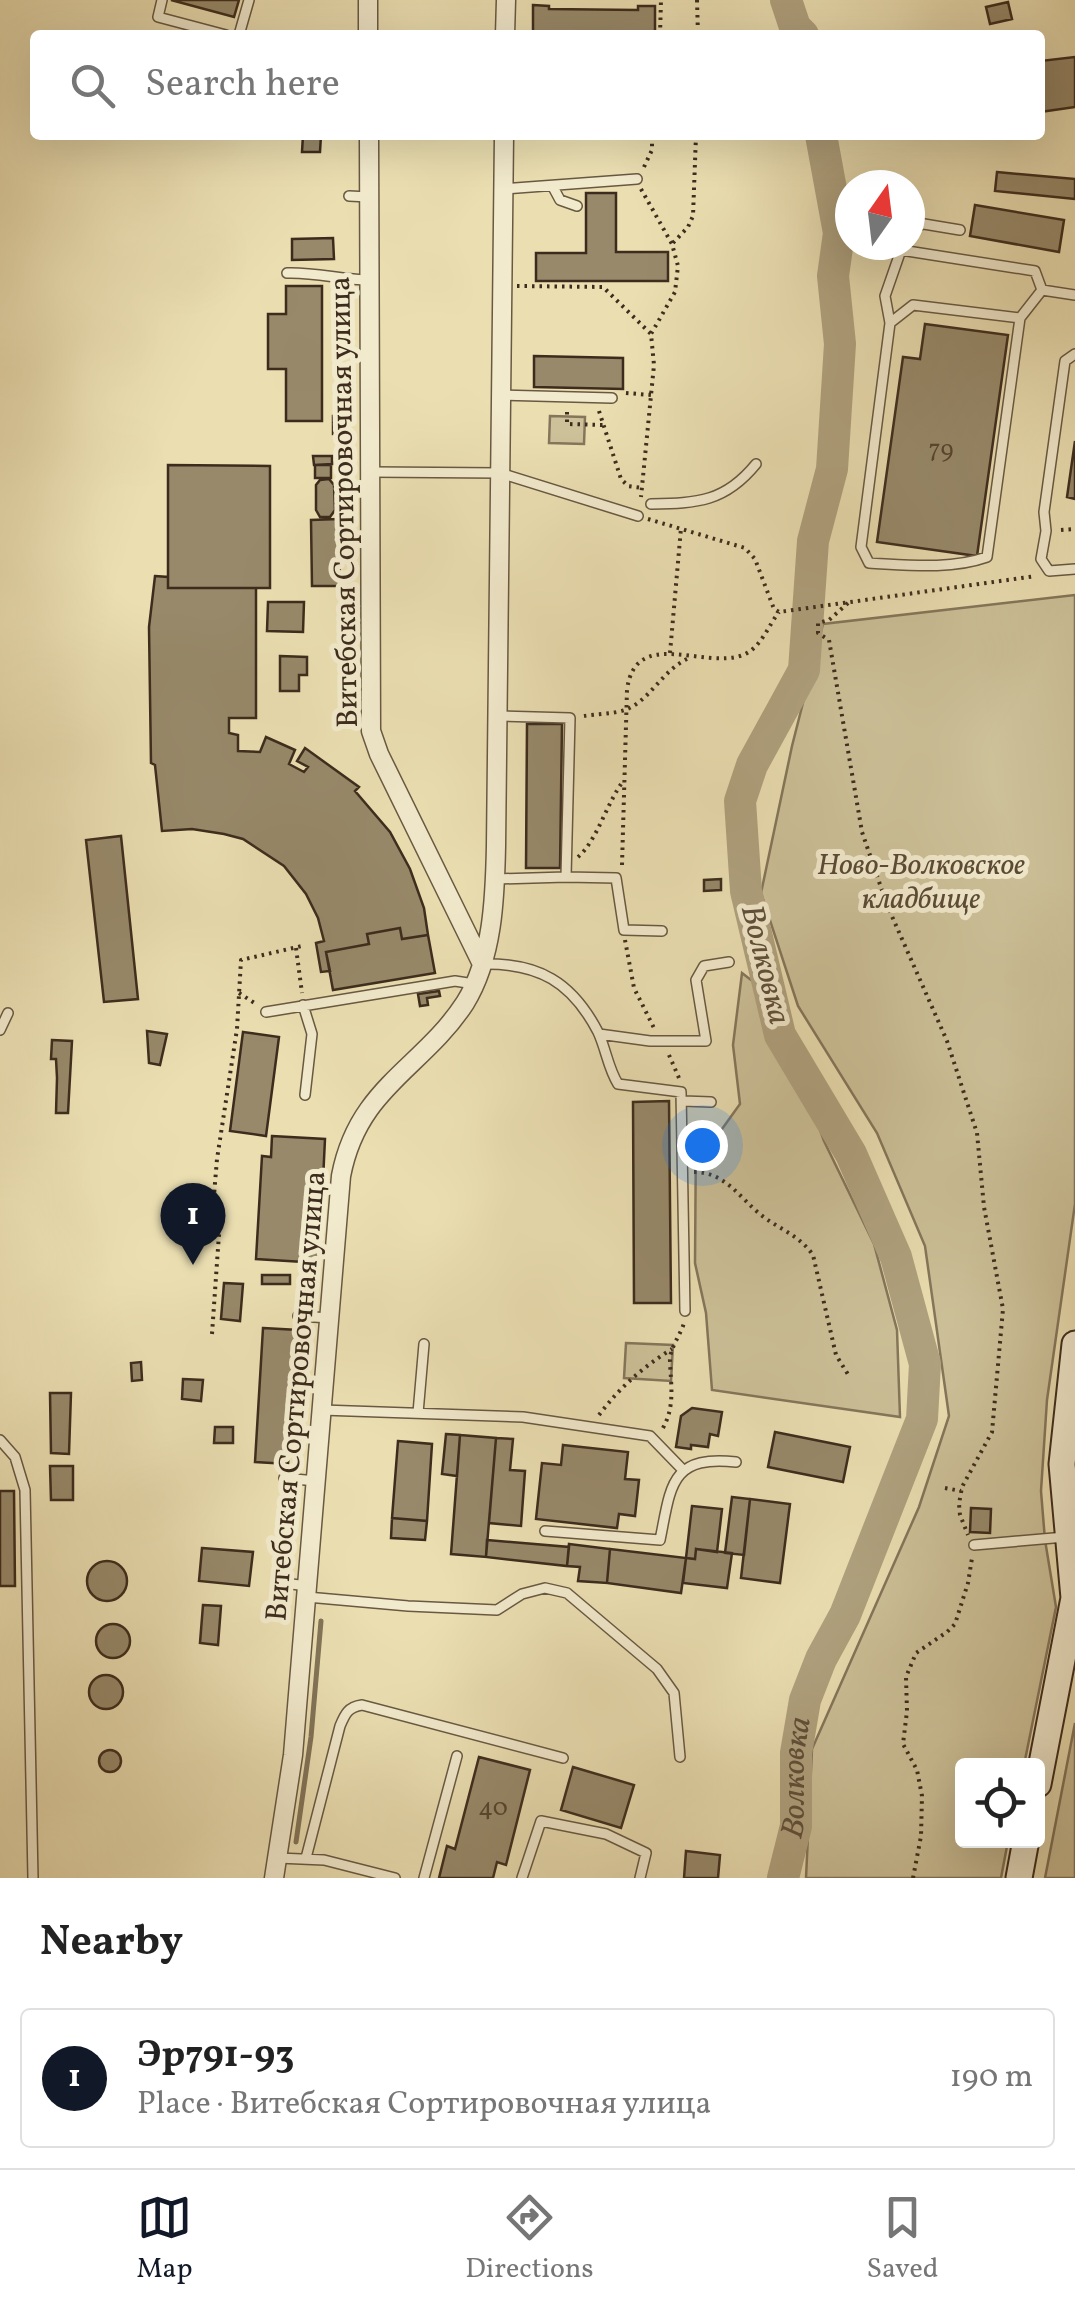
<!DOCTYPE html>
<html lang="en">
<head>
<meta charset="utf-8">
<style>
  body { margin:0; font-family:Vollkorn,serif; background:#f6f6f6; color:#222 }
  .controls { position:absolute; right:30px; bottom:30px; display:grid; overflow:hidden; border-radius:10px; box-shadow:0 10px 40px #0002 }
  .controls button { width:90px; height:90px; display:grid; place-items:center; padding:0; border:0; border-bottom:2px solid #e0e0e0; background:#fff; color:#222; font:50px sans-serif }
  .compass { position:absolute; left:835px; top:170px; width:90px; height:90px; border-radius:50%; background:#fff; box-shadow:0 10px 40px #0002; rotate:14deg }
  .you { position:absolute; left:702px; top:1145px; width:35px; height:35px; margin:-25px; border:8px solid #fff; border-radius:50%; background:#1a73e8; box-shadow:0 0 0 15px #1a73e833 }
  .badge { display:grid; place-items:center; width:65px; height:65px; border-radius:50%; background:#111827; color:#fff; font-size:32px; font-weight:700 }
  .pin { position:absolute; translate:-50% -82px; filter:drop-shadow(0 2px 5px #0008) }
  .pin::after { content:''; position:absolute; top:52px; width:35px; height:30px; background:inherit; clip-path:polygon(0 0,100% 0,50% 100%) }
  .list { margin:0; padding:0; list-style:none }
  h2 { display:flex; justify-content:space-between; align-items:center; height:130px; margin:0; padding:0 40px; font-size:42px }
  h2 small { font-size:32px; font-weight:400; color:#767676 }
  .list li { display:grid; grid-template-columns:65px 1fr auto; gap:30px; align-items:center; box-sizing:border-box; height:140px; margin:0 20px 20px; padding:0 20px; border:2px solid #e0e0e0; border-radius:10px }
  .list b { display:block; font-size:38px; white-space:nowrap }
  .list p { margin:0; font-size:32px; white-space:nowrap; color:#767676 }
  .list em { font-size:32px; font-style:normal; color:#767676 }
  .icon { flex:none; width:55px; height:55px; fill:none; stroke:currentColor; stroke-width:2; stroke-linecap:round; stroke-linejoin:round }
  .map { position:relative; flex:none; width:1075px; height:1878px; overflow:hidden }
  .search { position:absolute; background:#fff; box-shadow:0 10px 40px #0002; left:30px; right:30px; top:30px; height:110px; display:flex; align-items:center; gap:25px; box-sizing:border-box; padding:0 35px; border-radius:10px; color:#767676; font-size:38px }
  .sheet { height:290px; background:#fff }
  nav { display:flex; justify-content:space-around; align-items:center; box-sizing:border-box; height:140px; border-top:2px solid #e0e0e0; background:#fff; font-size:28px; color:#767676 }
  nav a { display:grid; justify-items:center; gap:5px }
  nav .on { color:#111827 }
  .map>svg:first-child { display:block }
  .green { fill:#cdc199; stroke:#85765b; stroke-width:2.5 }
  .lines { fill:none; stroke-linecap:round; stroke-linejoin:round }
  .stream { stroke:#827358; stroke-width:5 }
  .river { stroke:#b0a27f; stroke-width:32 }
  .building { fill:#97896a; stroke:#3d2c1d; stroke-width:2.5 }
  .lane-casing { stroke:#685942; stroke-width:12 }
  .street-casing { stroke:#685942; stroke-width:21 }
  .secondary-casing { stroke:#3d2c1d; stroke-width:29 }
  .path { stroke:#3d2c1d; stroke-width:4; stroke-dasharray:2.5 5; stroke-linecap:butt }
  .lane { stroke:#f2eacd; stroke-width:9 }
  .street { stroke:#f2eacd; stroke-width:18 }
  .secondary { stroke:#f2eacd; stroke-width:25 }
  .labels { text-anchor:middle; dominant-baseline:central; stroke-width:10; stroke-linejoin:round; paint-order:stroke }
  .number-label { font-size:25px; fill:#544330 }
  .street-label { font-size:30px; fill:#3d2c1d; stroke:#f2eacd }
  .park-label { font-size:30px; font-style:italic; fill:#5a4a36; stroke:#f2eacd }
  .water-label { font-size:32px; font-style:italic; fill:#604f3a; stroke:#f2eacd }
</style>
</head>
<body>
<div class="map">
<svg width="1075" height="1878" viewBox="0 0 1075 1878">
  <rect width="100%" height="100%" fill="#ebdfb2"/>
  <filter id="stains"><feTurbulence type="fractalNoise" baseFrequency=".002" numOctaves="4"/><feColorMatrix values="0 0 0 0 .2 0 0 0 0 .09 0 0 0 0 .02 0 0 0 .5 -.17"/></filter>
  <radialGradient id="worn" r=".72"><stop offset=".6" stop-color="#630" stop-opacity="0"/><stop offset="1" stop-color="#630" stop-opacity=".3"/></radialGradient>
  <path class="green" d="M550 416 585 417 584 444 549 443Z
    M1075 595V1204L1047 1400 1041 1491 1045 1540 1056 1607 1024 1765 962 1766V1840L1008 1841 1001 1878H806L812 1749 919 1507 949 1416 925 1246 877 1133 798 1006 761 893 792 746 823 624Z
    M742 973 773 997 824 1141 874 1244 897 1330 900 1417 712 1390 706 1313 695 1263 696 1131 722 1129 740 1104 733 1045Z
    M626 1343 673 1345 671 1381 624 1378Z
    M1075 1723V1878H1045Z"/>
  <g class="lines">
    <path class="stream" d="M296 1842 311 1737 321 1621"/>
    <g class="river">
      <path d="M786 0 795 27 803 35"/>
      <path id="s1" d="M783 1878 796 1826V1753L805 1700 821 1659 845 1615 922 1419 925 1364 896 1257 851 1154 780 1035 746 891 740 801 752 765 804 670 813 541 832 469 840 344 833 276 839 233 821 135"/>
    </g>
  </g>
  <path class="building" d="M171 0H239L234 17Z
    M1008 2 1012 19 990 24 986 7Z
    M533 5 549 6V9L638 10V6H655V35H533Z
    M1075 57V107L1040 112V61Z
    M303 135H321L320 152H302Z
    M997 172 1075 179V199L995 191Z
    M586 193H616V252H668V281H536V253H586Z
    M975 205 1064 220 1059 252 970 236Z
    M333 238 334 259 292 260V239Z
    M286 286H322V421H286V369H268V314H286Z
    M925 324 1008 335 977 556 877 542 903 357 920 359Z
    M534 356 623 358V389L534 387Z
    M333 416H344V433L333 434Z
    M1075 441V499L1067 497Z
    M313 456H332V464L314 465Z
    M168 465 270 466V588H168Z
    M315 465H331V478H315Z
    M329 479 334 485 335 510 330 517H320L316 510V485L320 480Z
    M339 519 340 586H312L311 520Z
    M155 576 168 577V588H256V718H229V733L238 735V751L260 752 266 737 295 750 289 764 304 772 308 767 297 761 305 748 359 787 355 791 390 832 410 869 424 908 428 935 402 939 400 928 367 934 369 944 326 952 330 971 321 972 316 943 324 941 318 918 306 894 284 866 243 839 224 834 192 829 162 831 155 765 151 763 149 627Z
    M268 602H304L303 632 267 631Z
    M280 656 307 657V675H299V691H280Z
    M527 724H562L560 868H526Z
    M121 836 138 999 104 1002 86 840Z
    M721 879V890L704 891V880Z
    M400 928 402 939 428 935 435 973 333 990 326 952 369 944 367 934Z
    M439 991 440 996 427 998 428 1005 420 1006 418 994Z
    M147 1031 167 1034 160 1065 149 1063Z
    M243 1032 279 1037 266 1136 230 1131Z
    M52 1040 72 1041 68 1113H56L57 1078 56 1059H51Z
    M669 1101 671 1303H634L633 1102Z
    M272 1136 325 1139 319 1263 256 1259 262 1156 271 1157Z
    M262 1275H290V1284H262Z
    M224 1283 243 1284 240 1321 221 1319Z
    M263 1328 298 1330 296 1355H304L303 1366 295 1365 291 1429H299L298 1439H290L288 1464 255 1462Z
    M141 1362 142 1380 132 1381 131 1363Z
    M183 1379 203 1380 201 1401 182 1399Z
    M50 1393H71L69 1454 51 1453Z
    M692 1408 722 1412 718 1436 710 1434 708 1447 691 1445V1449L676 1447 681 1416Z
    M215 1427H233V1443H214Z
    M775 1432 850 1447 843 1482 768 1467Z
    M446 1434 460 1435 457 1476 442 1474Z
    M460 1435 496 1438 486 1557 451 1554Z
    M496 1438 513 1439 510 1470 525 1471 521 1526 489 1523Z
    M398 1441 432 1444 427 1521 392 1518Z
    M563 1445 628 1452 625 1479 639 1480 635 1516 619 1514 617 1528 536 1519 542 1463 561 1465Z
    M50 1466H73V1500H51Z
    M0 1491H14L15 1586H0Z
    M732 1497 750 1499 744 1555 725 1553Z
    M750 1499 790 1504 780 1583 741 1578Z
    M692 1506 722 1509 717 1552 696 1549 695 1559 686 1558Z
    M971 1508 991 1509 990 1533 970 1532Z
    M392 1518 427 1521 425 1540 391 1538Z
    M487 1540 569 1547 567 1566 486 1557Z
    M569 1544 610 1549 607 1583 578 1581 580 1567 567 1566Z
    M202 1548 253 1552 249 1586 199 1581Z
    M610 1549 686 1558 681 1593 607 1583Z
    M696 1549 732 1553 727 1588 683 1583 686 1558 695 1559Z
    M87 1581a20 20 0 1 1 40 0a20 20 0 1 1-40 0Z
    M203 1605 221 1606 218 1645 200 1643Z
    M96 1641a17 17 0 1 1 34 0a17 17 0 1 1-34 0Z
    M89 1692a17 17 0 1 1 34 0a17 17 0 1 1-34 0Z
    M99 1761a11 11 0 1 1 22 0a11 11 0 1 1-22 0Z
    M479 1757 530 1770 506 1865 497 1862 493 1878H439L447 1846 455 1849Z
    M573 1767 634 1785 621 1828 561 1810Z
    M686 1851 720 1855 718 1878H684Z"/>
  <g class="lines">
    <g class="lane-casing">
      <path id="lane" d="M162 0 158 17 226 35
        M239 35 249 0
        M553 187 560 200 577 206
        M503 189 637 179
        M349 196 369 197
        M910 233 913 227 924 224 960 230
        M287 273C317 272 341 280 369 280
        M1020 318 987 557C950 570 908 565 869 563L861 547 890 323 913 305 1020 318 1042 290 1075 295
        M890 323 885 296 901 250 1035 271 1042 290
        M1075 354 1065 361 1044 512 1046 531 1041 559 1049 571 1075 569
        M501 395 612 398
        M371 472 500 473 638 516
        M651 504C698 503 725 502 756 464
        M566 877 616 878 624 930 662 931
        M496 879 566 877 570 718 497 716
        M483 964C539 963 572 982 598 1032 606 1049 608 1068 618 1084L681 1092 685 1311
        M303 1005 312 1034 305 1095
        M266 1012 437 984 455 981 474 984
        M0 1030 8 1013
        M599 1034 650 1041H706L696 980 704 966 729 962
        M683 1101 711 1102
        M298 1316 330 1318
        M322 1410 523 1417 650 1436 682 1469
        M418 1413 424 1344
        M0 1440 15 1457 25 1490 33 1878
        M284 1478 316 1481
        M545 1531 660 1540C671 1486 670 1455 736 1462
        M974 1545 1065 1537
        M283 1583 308 1586
        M307 1597 408 1606 497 1610 522 1594 545 1588 567 1593 657 1669 674 1693 680 1757
        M278 1858 324 1860 395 1878
        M306 1858 340 1726C345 1714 348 1707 362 1705L563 1758
        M424 1878 457 1756
        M522 1878 541 1821 606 1834 646 1853 640 1878"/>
    </g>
    <g class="street-casing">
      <path id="street" d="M368 0V35
        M505 35 506 0
        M369 135 371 731 379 754 482 964
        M274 1878 293 1755 341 1176C358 1087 422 1069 465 1003 493 958 495 897 496 846L504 135"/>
    </g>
    <g class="secondary-casing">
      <path id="secondary" d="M1038 1784 1074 1598 1062 1464 1075 1344
        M1019 1878 1026 1840"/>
    </g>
    <path class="path" d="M697 0 698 35
      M660 35 661 0
      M644 167 652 150V135
      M641 189 672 244 678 266 675 292 651 334 654 365 641 497
      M673 243 688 227 693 216 696 135
      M517 286 603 287 651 334
      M626 393 651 395
      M599 411 621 479 628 486 642 488
      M567 412V424L603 425
      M648 519 745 548 755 559 774 609 779 612 1036 576
      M1061 530 1075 529
      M848 603 829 620 818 623V633L829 640 862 832 887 905 947 1041 977 1133 984 1207 1003 1309 992 1432 962 1487 959 1504 960 1515 968 1535
      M670 653 681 528
      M584 716C596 714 613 714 625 710 650 701 662 670 689 658
      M578 857C597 841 607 802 624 780
      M622 865 627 690C635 626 704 670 743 655 761 648 768 626 779 612
      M625 940 634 988 655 1030
      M296 948 302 993
      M239 993 256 1004
      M669 1055 679 1078
      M694 1172C725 1172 739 1197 761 1215 779 1229 799 1235 813 1255L836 1355 849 1376
      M212 1334 219 1234 214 1195 217 1159 237 1029 241 960 302 946
      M599 1415C620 1387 643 1367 672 1349
      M663 1428C675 1406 671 1386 670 1362 669 1349 680 1336 684 1323
      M945 1488 961 1491
      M913 1878 921 1836 922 1796 917 1770 903 1744 907 1711 906 1677 916 1653 947 1632 955 1624 968 1583 972 1558"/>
    <use href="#lane" class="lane"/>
    <use href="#street" class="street"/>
    <use href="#secondary" class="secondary"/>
  </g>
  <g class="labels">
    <g class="number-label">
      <text x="941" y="450">79</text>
      <text x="493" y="1808">40</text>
    </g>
    <g class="street-label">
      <text transform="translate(345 502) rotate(-91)">Витебская Сортировочная улица</text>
      <text transform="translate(297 1396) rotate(-85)">Витебская Сортировочная улица</text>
    </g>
    <g class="park-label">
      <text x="921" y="866">Ново-Волковское<tspan x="921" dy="34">кладбище</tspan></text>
    </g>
    <g class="water-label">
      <text transform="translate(764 965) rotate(76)">Волковка</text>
      <text stroke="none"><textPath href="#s1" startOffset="102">Волковка</textPath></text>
    </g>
  </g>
  <rect width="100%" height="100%" filter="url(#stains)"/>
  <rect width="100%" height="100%" fill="url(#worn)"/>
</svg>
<div class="controls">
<button><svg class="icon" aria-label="locate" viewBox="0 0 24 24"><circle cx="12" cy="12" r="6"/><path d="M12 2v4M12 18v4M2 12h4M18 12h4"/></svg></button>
</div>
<svg class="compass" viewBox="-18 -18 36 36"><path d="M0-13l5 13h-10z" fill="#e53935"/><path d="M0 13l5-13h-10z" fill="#767676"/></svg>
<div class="you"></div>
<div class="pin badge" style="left:193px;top:1265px">1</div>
<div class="search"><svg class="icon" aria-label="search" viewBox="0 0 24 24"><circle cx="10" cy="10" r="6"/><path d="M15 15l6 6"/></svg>Search here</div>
</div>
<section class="sheet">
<h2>Nearby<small></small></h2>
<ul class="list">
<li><span class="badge">1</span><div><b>Эр791-93</b><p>Place · Витебская Сортировочная улица</p></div><em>190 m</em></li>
</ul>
</section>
<nav>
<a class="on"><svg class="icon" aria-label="map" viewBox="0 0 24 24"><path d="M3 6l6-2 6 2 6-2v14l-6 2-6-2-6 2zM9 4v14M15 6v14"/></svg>Map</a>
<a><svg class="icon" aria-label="directions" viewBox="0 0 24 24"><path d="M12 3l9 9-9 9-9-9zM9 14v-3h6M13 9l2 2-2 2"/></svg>Directions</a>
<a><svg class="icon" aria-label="saved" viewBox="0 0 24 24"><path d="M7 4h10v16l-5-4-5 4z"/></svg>Saved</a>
</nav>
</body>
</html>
